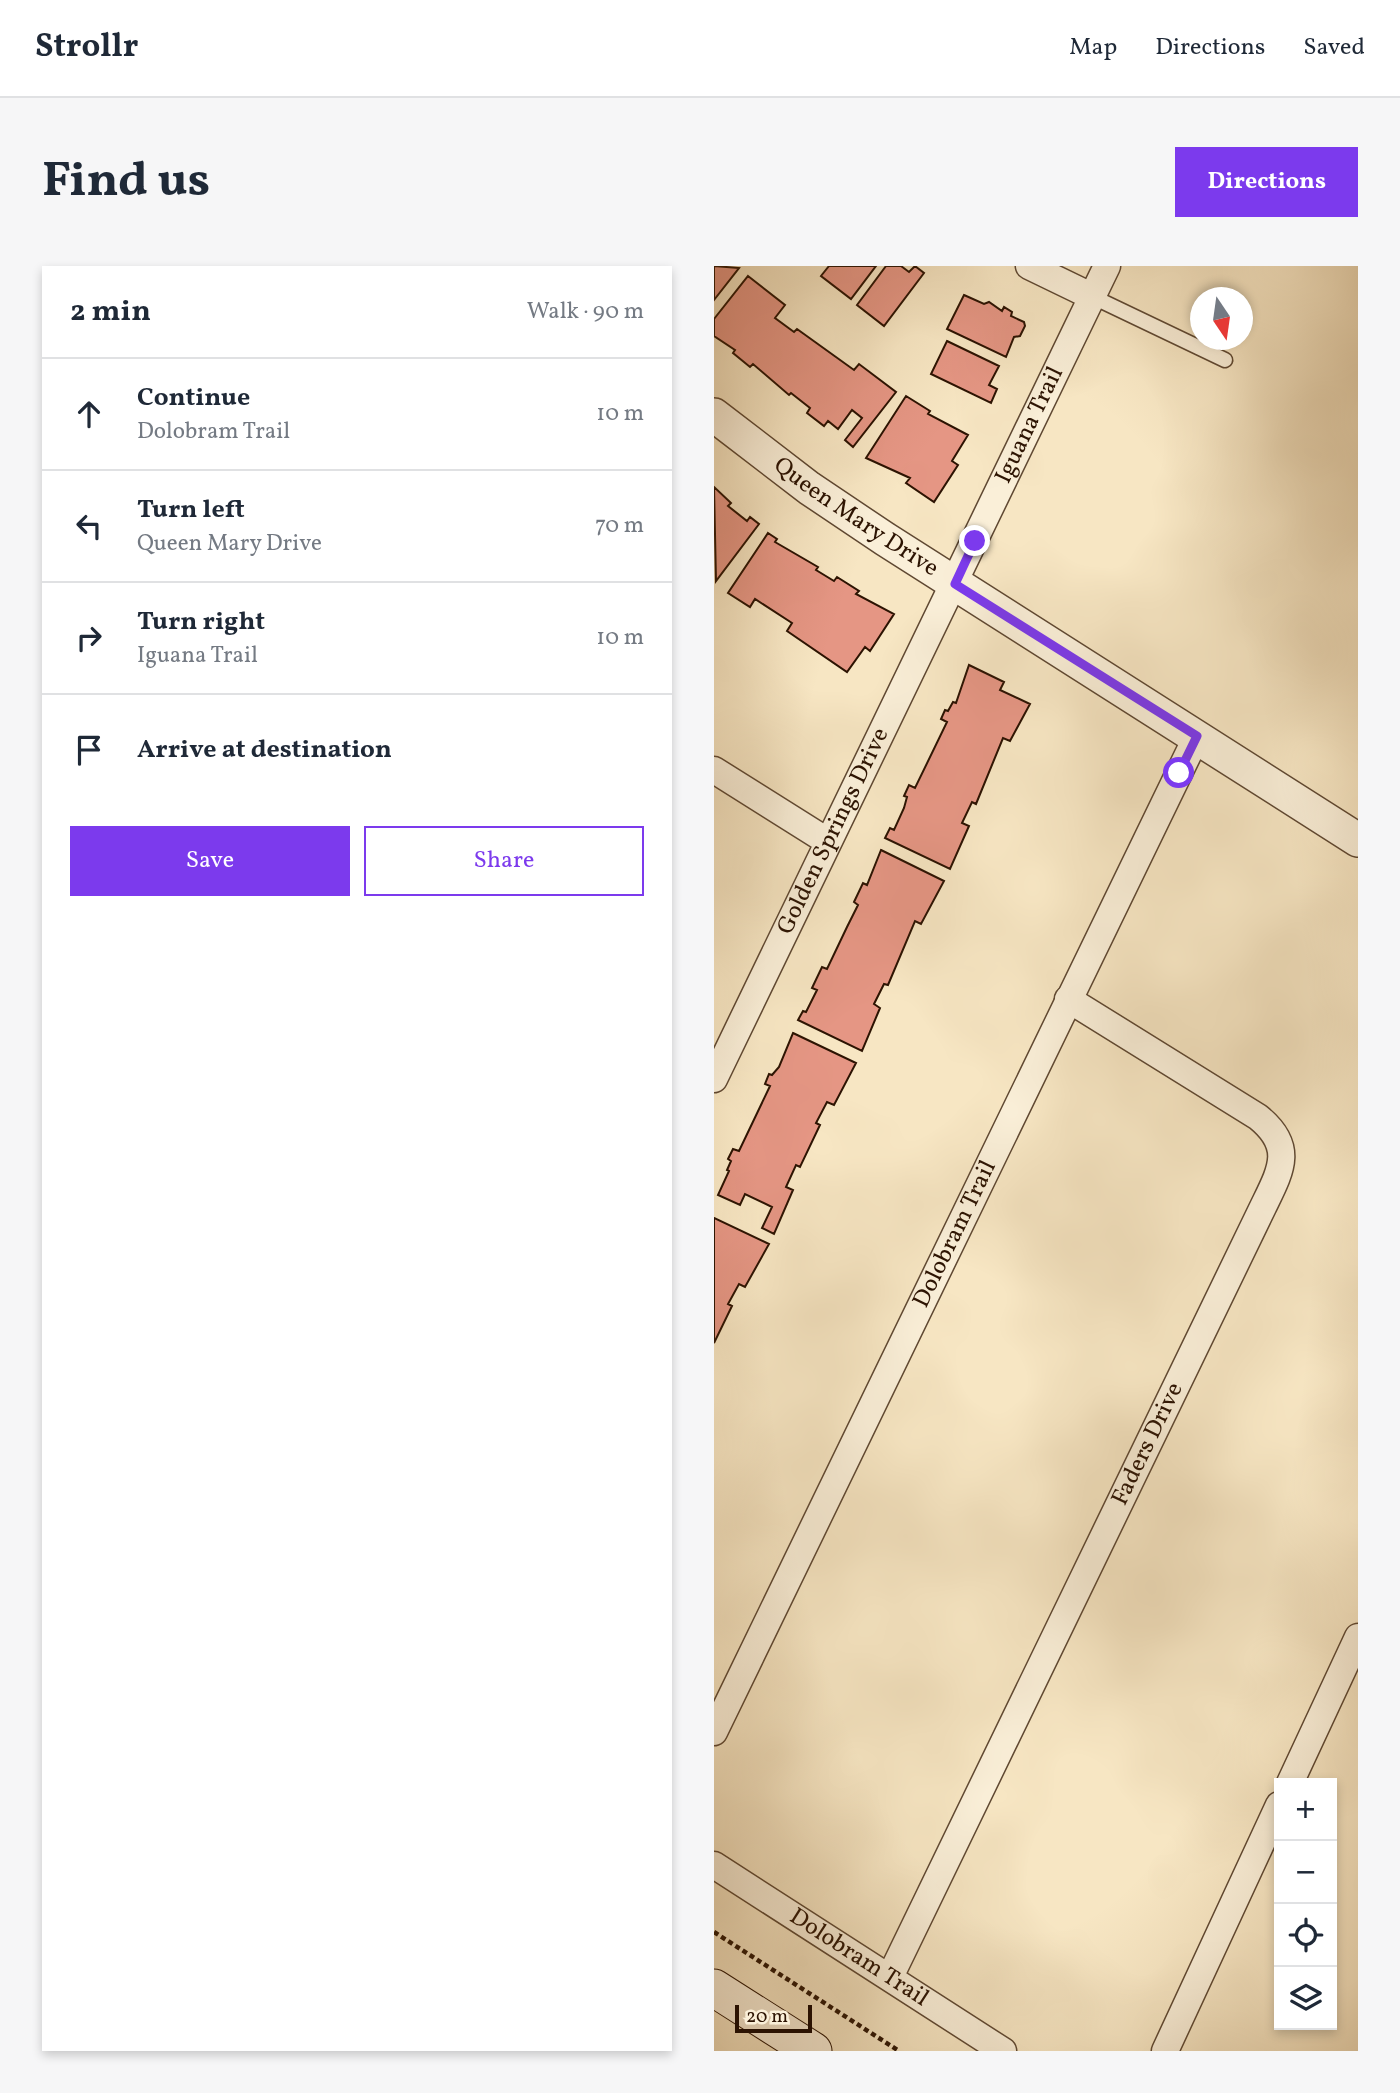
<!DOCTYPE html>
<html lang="en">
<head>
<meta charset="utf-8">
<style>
  body { margin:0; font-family:Vollkorn,serif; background:#f6f6f7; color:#1f2937 }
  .controls { position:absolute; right:21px; bottom:21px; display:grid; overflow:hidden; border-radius:0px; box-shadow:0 4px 10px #0003 }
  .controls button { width:63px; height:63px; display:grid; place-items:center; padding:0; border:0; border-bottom:2px solid #e0e1e3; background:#fff; color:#1f2937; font:35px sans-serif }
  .compass { position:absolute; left:476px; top:21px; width:63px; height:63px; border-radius:50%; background:#fff; box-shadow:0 4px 10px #0003; rotate:167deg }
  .scale { position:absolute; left:21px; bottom:18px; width:77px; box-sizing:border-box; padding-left:7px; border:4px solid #2c1302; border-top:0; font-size:19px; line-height:24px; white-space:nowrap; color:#2c1302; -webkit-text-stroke:5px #faefd8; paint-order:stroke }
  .stop { position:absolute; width:21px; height:21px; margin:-16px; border:5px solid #7c3aed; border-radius:50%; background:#fff }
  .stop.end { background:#7c3aed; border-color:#fff; box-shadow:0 2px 7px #0008 }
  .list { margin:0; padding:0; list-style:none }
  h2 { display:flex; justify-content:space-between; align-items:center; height:91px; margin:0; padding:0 28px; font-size:30px }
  h2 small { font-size:23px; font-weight:400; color:#747a83 }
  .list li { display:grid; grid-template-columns:46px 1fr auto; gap:21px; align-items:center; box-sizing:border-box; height:112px; padding:0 28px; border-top:2px solid #e0e1e3 }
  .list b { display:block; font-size:26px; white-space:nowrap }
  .list p { margin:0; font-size:23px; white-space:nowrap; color:#747a83 }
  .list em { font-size:23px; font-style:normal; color:#747a83 }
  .actions { display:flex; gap:14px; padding:21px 28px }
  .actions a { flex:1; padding:16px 0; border:2px solid #7c3aed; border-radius:0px; text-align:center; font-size:24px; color:#7c3aed }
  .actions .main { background:#7c3aed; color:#fff }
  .icon { flex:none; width:38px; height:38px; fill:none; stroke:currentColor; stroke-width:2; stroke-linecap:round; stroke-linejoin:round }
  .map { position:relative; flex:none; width:644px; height:1785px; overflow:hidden; border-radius:0px }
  header { display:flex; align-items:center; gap:42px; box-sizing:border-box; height:98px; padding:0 35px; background:#fff; border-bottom:2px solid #e0e1e3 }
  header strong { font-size:33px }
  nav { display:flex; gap:38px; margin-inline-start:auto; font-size:24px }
  .intro { display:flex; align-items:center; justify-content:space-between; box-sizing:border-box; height:168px; padding:0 42px }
  h1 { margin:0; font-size:49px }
  .button { padding:18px 32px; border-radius:0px; background:#7c3aed; color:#fff; font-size:24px; font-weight:700 }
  main { display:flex; gap:42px; padding:0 42px }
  aside { flex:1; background:#fff; border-radius:0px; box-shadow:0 4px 10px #0003 }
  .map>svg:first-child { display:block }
  .building { fill:#e59684; stroke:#2c1302; stroke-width:2 }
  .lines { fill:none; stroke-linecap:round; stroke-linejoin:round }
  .service-casing { stroke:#5f4832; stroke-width:17 }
  .minor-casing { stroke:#5f4832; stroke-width:29 }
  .tertiary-casing { stroke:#5f4832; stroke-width:36 }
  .secondary-casing { stroke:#2c1302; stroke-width:39 }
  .path { stroke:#2c1302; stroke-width:4.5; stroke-dasharray:5 3.5; stroke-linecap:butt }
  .service { stroke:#faefd8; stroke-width:14 }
  .minor { stroke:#faefd8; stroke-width:26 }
  .tertiary { stroke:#faefd8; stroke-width:33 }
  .secondary { stroke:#faefd8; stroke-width:37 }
  .route { stroke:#7c3aed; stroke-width:9 }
  .labels { text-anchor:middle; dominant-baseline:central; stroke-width:5; stroke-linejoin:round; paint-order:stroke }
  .street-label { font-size:24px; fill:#2c1302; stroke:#faefd8 }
</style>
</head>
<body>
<header>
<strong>Strollr</strong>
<nav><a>Map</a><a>Directions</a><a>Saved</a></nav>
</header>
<div class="intro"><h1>Find us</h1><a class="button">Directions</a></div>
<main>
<aside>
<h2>2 min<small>Walk · 90 m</small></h2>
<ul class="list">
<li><svg class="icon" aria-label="ahead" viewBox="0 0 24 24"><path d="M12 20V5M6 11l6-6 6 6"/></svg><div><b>Continue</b><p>Dolobram Trail</p></div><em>10 m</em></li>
<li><svg class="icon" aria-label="left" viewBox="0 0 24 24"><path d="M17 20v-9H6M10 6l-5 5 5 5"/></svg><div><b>Turn left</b><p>Queen Mary Drive</p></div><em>70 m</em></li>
<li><svg class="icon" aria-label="right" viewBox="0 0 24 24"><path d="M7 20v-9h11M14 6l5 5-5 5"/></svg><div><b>Turn right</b><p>Iguana Trail</p></div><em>10 m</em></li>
<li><svg class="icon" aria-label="arrive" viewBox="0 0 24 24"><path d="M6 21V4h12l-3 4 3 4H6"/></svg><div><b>Arrive at destination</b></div></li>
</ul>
<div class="actions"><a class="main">Save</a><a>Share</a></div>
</aside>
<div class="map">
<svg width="644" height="1785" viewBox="0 0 644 1785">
  <rect width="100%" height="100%" fill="#f7e6c3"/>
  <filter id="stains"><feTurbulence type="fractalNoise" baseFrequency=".00286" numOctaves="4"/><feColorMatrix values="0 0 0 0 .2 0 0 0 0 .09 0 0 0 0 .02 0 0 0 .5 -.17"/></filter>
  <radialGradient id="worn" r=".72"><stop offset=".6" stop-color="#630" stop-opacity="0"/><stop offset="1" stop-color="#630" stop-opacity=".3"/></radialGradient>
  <path class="building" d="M0 0 25 2 0 34Z
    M115 0H162L137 33 107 10Z
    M172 0H187L195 6 201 0 210 7 170 60 143 39Z
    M34 10 71 39 61 52 80 66 83 63 140 104 145 98 182 126 139 181 131 174 148 152 138 144 124 163 114 155 110 160 93 147 96 142 77 127 75 129 39 98 36 101 19 87 21 84 0 70V53Z
    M250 29 270 38 275 36 288 45 290 41 298 46 297 50 310 56 311 60 306 70 300 71 292 91 233 63Z
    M233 75 285 100 275 119 283 123 277 137 217 108Z
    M192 130 216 145 214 148 254 169 238 195 244 199 220 236 192 217 196 212 152 192Z
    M0 221 17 237 14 240 33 255 36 251 45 258 2 315Z
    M54 267 63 273 61 276 104 301 102 304 120 315 123 311 145 325 142 328 180 348 156 385 151 381 133 406 73 365 78 357 41 333 36 341 14 327Z
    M255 399 290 416 286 424 316 438 296 475 289 472 262 538 258 536 248 557 255 560 236 603 171 572 176 562 180 564 190 542 193 531 190 530 195 519 201 522 233 456 227 453 231 444 234 445 239 436 242 437Z
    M167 584 230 615 207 658 201 655 174 719 170 718 160 738 166 742 148 785 84 754 89 745 92 746 103 724 98 722 108 701 113 703 133 661 144 639 140 636 149 617 153 619Z
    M79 767 142 797 120 839 113 836 102 857 106 859 86 901 82 899 72 921 79 924 60 968 48 962 58 941 31 928 26 939 4 929 15 905 13 904 17 895 14 893 19 883 25 885 56 820 51 818 55 808 58 809 65 801Z
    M0 952 55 978 31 1021 25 1018 14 1038 18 1040 0 1077Z"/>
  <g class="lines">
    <g class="service-casing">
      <path id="service" d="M377 30 511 94"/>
    </g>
    <g class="minor-casing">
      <g id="minor">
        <path d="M315 0 377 30"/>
        <path d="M0 504 113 575"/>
        <path id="s1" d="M0 813 393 0"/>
        <path id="s2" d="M0 1466 483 470"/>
        <path d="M576 1517 644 1371"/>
        <path id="s3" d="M0 1599 289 1785"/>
        <path id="s4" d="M176 1711 549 941C567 904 581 881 544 851L354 733"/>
        <path d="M451 1785 565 1539"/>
      </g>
    </g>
    <g class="tertiary-casing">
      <g id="tertiary">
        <path id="s5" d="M0 149 95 222 171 273 644 574"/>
      </g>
    </g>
    <g class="secondary-casing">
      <path id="secondary" d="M0 1722 99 1785"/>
    </g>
    <path class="path" d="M0 1666 185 1785"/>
    <use href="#service" class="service"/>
    <use href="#minor" class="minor"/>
    <use href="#tertiary" class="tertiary"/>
    <use href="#secondary" class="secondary"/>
  </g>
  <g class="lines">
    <path class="route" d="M261 275 241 318 483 470 465 507"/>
  </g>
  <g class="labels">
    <g class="street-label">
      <text stroke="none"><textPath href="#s1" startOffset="726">Iguana Trail</textPath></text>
      <text stroke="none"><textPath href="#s5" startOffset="175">Queen Mary Drive</textPath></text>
      <text stroke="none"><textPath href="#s1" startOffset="275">Golden Springs Drive</textPath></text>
      <text stroke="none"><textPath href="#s2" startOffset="553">Dolobram Trail</textPath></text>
      <text stroke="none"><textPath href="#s4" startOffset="592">Faders Drive</textPath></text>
      <text stroke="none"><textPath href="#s3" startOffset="172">Dolobram Trail</textPath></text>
    </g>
  </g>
  <rect width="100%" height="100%" filter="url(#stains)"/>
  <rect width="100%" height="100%" fill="url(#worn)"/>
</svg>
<div class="controls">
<button>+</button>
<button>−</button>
<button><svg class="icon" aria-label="locate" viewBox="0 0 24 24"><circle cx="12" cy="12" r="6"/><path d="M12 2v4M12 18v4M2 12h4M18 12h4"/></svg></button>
<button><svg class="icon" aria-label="layers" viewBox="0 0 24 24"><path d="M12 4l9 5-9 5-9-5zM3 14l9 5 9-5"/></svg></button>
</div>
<svg class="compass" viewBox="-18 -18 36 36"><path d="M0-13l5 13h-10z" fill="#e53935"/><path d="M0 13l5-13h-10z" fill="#747a83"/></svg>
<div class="scale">20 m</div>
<div class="stop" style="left:465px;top:507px"></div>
<div class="stop end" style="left:261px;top:275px"></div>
</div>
</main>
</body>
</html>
